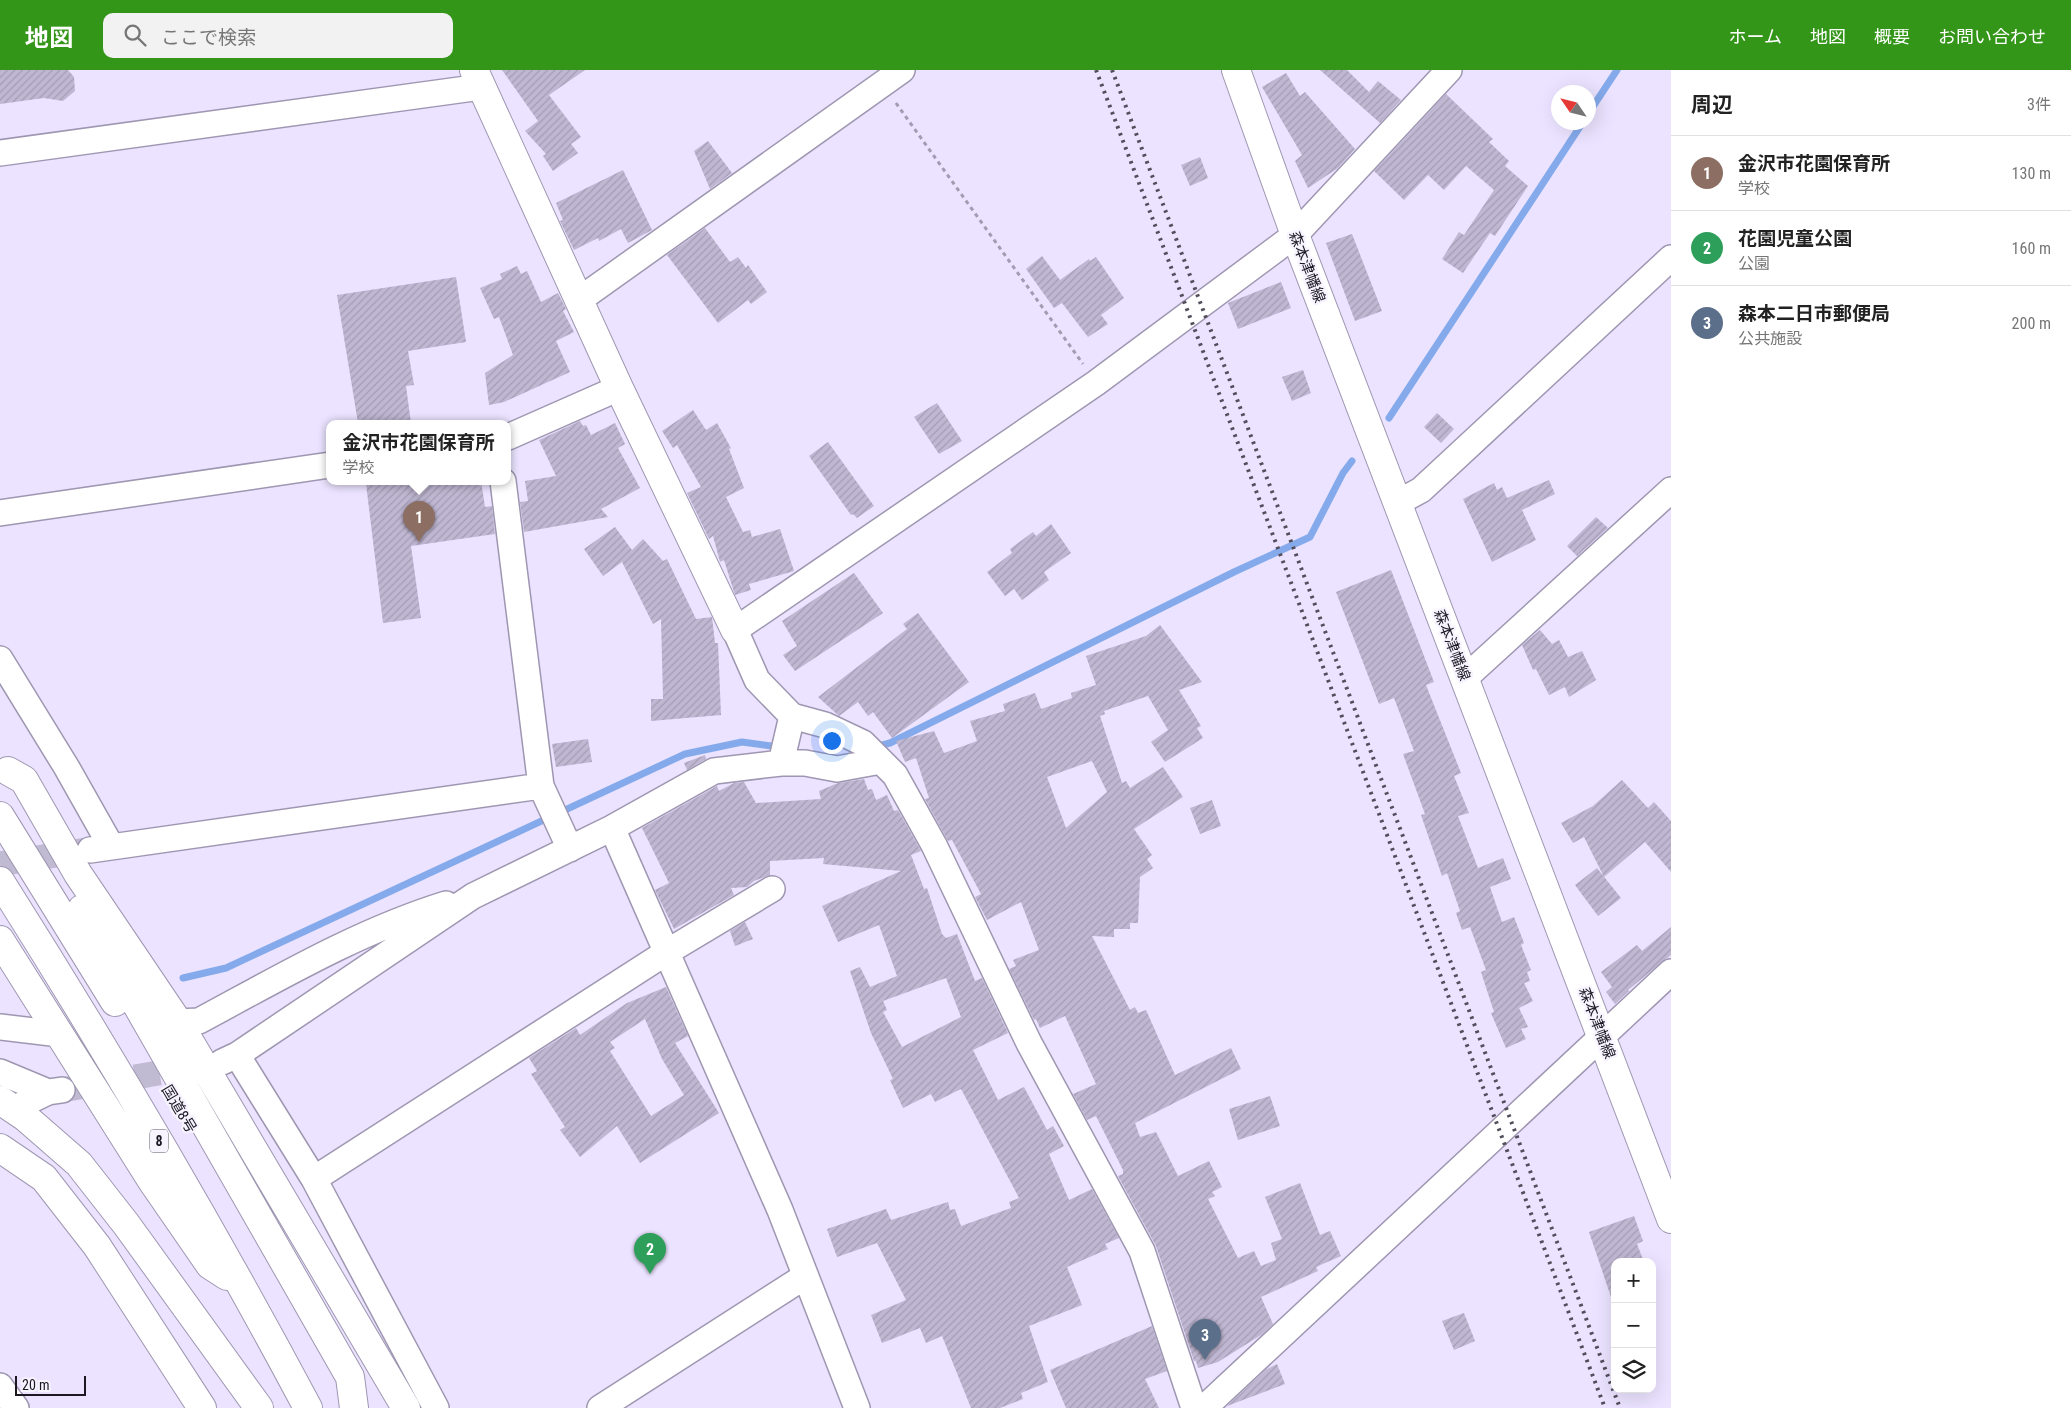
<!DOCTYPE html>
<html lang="ja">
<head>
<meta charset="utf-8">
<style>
  body { margin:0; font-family:"Roboto Condensed","Noto Sans JP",sans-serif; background:#f2f2f2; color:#222 }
  .controls { position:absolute; right:15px; bottom:15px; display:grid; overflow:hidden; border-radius:10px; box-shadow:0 5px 20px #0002 }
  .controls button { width:45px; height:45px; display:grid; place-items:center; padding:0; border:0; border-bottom:1px solid #e0e0e0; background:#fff; color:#222; font:25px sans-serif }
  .compass { position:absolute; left:1551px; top:15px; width:45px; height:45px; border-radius:50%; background:#fff; box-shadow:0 5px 20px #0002; rotate:305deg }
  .scale { position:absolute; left:15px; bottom:12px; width:71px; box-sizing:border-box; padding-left:5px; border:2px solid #1b1822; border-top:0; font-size:14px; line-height:18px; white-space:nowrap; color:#1b1822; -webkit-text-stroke:4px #f7f3ff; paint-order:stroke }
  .you { position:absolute; left:831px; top:670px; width:18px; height:18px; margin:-12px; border:4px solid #fff; border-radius:50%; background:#1a73e8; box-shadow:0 0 0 8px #1a73e833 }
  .badge { display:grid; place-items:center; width:32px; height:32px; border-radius:50%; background:#349619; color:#fff; font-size:16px; font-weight:700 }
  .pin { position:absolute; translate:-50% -41px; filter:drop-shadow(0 1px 2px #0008) }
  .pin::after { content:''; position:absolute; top:26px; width:18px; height:15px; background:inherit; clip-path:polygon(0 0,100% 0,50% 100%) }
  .popup { position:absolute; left:326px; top:350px; width:185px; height:65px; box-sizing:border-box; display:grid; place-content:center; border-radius:10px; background:#fff; filter:drop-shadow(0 1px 4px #0005); font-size:16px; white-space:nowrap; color:#767676 }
  .popup b { font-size:19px; color:#222 }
  .popup::after { content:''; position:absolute; left:50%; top:100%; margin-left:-10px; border:10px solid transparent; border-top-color:#fff }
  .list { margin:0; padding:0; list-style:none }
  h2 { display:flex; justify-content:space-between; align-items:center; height:65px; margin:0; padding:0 20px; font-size:21px }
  h2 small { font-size:16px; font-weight:400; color:#767676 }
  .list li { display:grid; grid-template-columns:32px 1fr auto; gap:15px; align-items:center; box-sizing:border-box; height:75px; padding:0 20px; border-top:1px solid #e0e0e0 }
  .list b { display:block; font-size:19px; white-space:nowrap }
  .list p { margin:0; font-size:16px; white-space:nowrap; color:#767676 }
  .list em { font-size:16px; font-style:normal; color:#767676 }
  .icon { flex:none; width:28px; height:28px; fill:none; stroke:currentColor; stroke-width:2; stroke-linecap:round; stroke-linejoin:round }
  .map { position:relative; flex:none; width:1671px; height:1338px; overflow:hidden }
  header { display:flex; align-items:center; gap:30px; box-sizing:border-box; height:70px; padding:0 25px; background:#349619; color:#fff }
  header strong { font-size:24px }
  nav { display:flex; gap:28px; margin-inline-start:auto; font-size:18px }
  .search { width:350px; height:45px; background:#f2f2f2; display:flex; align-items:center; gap:12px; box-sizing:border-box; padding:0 18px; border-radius:10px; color:#767676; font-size:19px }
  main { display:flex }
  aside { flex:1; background:#fff }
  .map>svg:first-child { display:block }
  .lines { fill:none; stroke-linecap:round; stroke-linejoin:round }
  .stream { stroke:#85aaec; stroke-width:7 }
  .building { fill:url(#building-hatch); fill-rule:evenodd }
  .minor-tunnel { stroke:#c1bad3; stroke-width:25; stroke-dasharray:25 12; stroke-linecap:butt }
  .minor-casing { stroke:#9f97b1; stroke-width:28 }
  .tertiary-casing { stroke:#9f97b1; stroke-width:30 }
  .secondary-casing { stroke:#9f97b1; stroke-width:30 }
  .trunk-casing { stroke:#9f97b1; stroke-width:30 }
  .path { stroke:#a29cb2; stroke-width:3; stroke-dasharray:4 4; stroke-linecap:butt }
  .minor { stroke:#fff; stroke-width:25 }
  .tertiary { stroke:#fff; stroke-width:28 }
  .secondary { stroke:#fff; stroke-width:28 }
  .trunk { stroke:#fff; stroke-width:28 }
  .rail { stroke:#524e5c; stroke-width:4; stroke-dasharray:2.5 5; stroke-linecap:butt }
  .labels { text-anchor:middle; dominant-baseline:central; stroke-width:4.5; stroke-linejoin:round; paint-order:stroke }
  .shield { fill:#f7f3ff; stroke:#5d5a64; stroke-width:1 }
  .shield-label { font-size:14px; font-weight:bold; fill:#1b1822 }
  .street-label { font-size:15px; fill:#1b1822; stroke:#f7f3ff }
</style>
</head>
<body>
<header>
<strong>地図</strong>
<div class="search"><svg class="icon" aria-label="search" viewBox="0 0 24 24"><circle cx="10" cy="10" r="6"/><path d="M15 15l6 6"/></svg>ここで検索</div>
<nav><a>ホーム</a><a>地図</a><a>概要</a><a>お問い合わせ</a></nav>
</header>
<main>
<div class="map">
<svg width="1671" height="1338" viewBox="0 0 1671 1338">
  <defs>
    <pattern id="building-hatch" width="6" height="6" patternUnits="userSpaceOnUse" patternTransform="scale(1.25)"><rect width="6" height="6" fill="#c0b8d3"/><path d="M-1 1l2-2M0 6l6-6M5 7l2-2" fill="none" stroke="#a49db5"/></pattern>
  </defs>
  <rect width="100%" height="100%" fill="#ebe3ff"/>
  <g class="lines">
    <path class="stream" d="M1588 44 1617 0
      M1389 348 1583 52
      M875 677 890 673 1234 502 1310 467 1343 403 1352 391
      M183 908 226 898 685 684 742 672 779 677"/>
  </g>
  <path class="building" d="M0 0H68L74 7 75 21 63 31 44 28 0 34Z
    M502 0H585L549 25 581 67 571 74 578 83 553 101 543 86 546 84 525 61 538 51Z
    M1320 0H1347L1369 22 1378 11 1401 30 1380 53Z
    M1286 3 1300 26 1305 22 1355 79 1338 98 1308 118 1295 91 1302 85 1262 17Z
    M1446 24 1493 69 1489 72 1509 91 1505 96 1528 116 1495 166 1490 163 1463 203 1442 189 1459 162 1464 165 1494 120 1466 96 1444 120 1428 105 1404 130 1374 101Z
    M708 71 732 103 710 119 694 81Z
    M1200 87 1208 108 1190 116 1181 95Z
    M623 100 652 160 628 173 621 159 599 171 598 168 574 180 560 151 563 150 556 133Z
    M705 158 730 192 738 187 746 198 748 195 767 222 751 234 748 230 718 253 667 185Z
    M1352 164 1382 241 1355 251 1326 173Z
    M1042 186 1060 210 1089 189 1090 191 1096 187 1124 228 1101 245 1108 254 1088 267 1062 233 1054 238 1026 199Z
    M517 196 521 204 527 201 541 232 558 223 566 239 563 241 574 262 556 271 570 302 504 332 489 335 485 303 513 285 499 247 494 249 480 218 502 209 500 204Z
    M456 207 466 272 408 281 414 315 406 316 411 353H358L337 225Z
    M1281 212 1291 238 1238 259 1228 233Z
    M1303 300 1311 323 1292 331 1282 307Z
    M937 333 962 371 939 384 914 347Z
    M693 340 706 360 717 353 731 378 729 379 744 418 726 427 743 462 750 460 752 467 780 459 794 501 749 514 751 520 735 525 724 490 720 492 713 466 709 469 687 423 701 417 677 375 673 378 662 361Z
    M1437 343 1454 359 1441 373 1424 357Z
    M580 351 583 356 586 355 591 365 615 353 625 374 618 378 640 418 601 439 608 447 524 462 520 432 528 431 525 411 556 406 539 370Z
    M828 372 874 436 857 448 853 444 851 445 809 386Z
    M1549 410 1555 424 1522 440 1536 470 1492 492 1463 429 1494 413 1497 420 1502 417 1507 428Z
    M394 411H481L485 437 492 436 495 464 411 476 421 548 383 553 366 414Z
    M1596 447 1608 458 1577 486 1567 476Z
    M1051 454 1071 483 1044 502 1049 510 1022 530 1014 519 1005 526 987 502 1012 483 1010 479 1033 462 1036 466Z
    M615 457 632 480 643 469 663 491 667 489 696 549 712 547 715 573H718L721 645 651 651V629H663L661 549 653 554 622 492 603 506 584 479Z
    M1391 500 1434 612 1426 615 1461 703 1454 706 1469 743 1458 746 1478 798 1503 788 1511 809 1490 817 1502 852 1514 847 1524 873 1521 875 1531 900 1527 902 1530 911 1524 913 1533 931 1519 938 1528 957 1521 959 1526 969 1506 978 1491 943 1494 942 1481 902 1486 900 1470 857 1462 860 1456 843 1460 841 1447 803 1442 806 1421 745 1425 744 1403 684 1414 681 1402 649 1394 628 1379 634 1336 522Z
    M854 503 883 543 795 601 783 585 797 576 782 551Z
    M918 543 969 612 892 668 873 642 868 646 858 632 839 646 818 627 907 559 903 554Z
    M1160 555 1202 612 1179 620 1201 656 1197 658 1203 668 1165 692 1151 672 1168 660 1148 626 1104 641 1105 644 1100 646 1122 713 1126 711 1130 718 1163 697 1183 727 1134 759 1152 785 1147 789 1153 798 1140 807 1138 853H1130V859H1114V867L1092 866 1130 940 1135 937 1138 943 1146 940 1175 1005 1231 978 1241 999 1135 1053 1140 1067 1156 1062 1178 1106 1209 1091 1222 1117 1212 1122 1215 1126 1208 1129 1238 1188 1254 1181 1261 1196 1276 1190 1271 1173 1282 1169 1265 1127 1300 1113 1320 1165 1330 1161 1341 1186 1316 1197 1318 1201 1261 1227 1273 1254 1261 1265 1218 1292 1198 1298 1196 1291H1194L1156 1176 1118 1106 1123 1104V1100L1096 1046 1087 1050 1073 1024 1096 1014 1065 946 1040 958 1036 949 1034 950 1009 899 1016 896 1013 890 1039 880 1021 832 987 850 975 827 981 824 952 770 948 771 925 729 929 728 916 688 905 692 896 671 934 661 944 683 977 671 970 651 1005 641 1003 634 1035 623 1041 639 1072 628 1071 623 1096 615 1086 586 1146 566ZM1092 691 1107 722 1066 758 1047 707Z
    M1540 560 1552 574 1559 570 1568 587 1582 581 1596 610 1569 627 1565 617 1549 625 1536 599 1533 600 1522 575Z
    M588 669 592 692 556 697 552 674Z
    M705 685 706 689 687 700 684 693Z
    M864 709 868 720 872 719 876 730 887 725 894 741 898 740 921 781 911 785 924 819 927 818 942 864 946 868 957 864 975 911 982 908 1008 963 973 980 998 1030 1024 1017 1047 1060 1053 1056 1064 1076 1049 1084 1069 1130 1092 1119 1119 1168 1105 1174 1108 1179 1067 1197 1082 1235 1029 1256 1048 1312 1021 1323 1023 1329 1000 1338H971L942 1266 926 1273 920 1258 882 1273 871 1245 906 1230 877 1173 837 1187 827 1159 886 1139 891 1150 948 1132 950 1140 955 1139 961 1156 1011 1138 1009 1132 1019 1128 961 1019 935 1032 931 1024 903 1038 890 1010 893 1009 871 963 850 901 860 897 870 917 897 906 879 855 838 872 822 836 901 801 823 794 824 788 770 791V805L754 811 747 817 731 818 734 825 674 859 655 820 669 813 642 758 717 716 719 721 734 713 744 712 756 733 821 729 819 721 838 713ZM946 908 961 947 902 977 883 942 887 940 883 931Z
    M1622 710 1648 738 1654 732 1671 751V802L1645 772 1604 807 1584 767 1573 773 1561 753 1593 736Z
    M1212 730 1221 756 1200 764 1190 738Z
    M1597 798 1621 828 1598 846 1575 815Z
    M745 852 753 869 735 876 730 861Z
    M1671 857V885L1628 920 1629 921 1615 934 1606 922 1612 917 1601 902 1637 875 1642 881Z
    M666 917 688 966 675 973 719 1043 640 1093 617 1056 580 1087 560 1060 565 1057 531 1004 537 1001 529 988 576 958 580 965 627 933ZM645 949 662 989 684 1025 651 1046 610 981 615 978 610 972Z
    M1270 1026 1280 1056 1238 1070 1229 1039Z
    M1634 1146 1643 1171 1637 1174 1644 1192H1615V1227H1611L1589 1162Z
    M1464 1243 1475 1271 1454 1280 1442 1251Z
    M1152 1256 1167 1301 1145 1309 1159 1338H1066L1050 1300Z
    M1277 1294 1285 1314 1227 1336 1267 1299Z"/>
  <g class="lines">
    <path class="minor-tunnel" d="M0 794 86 780
      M62 1020 192 997"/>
    <g class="minor-casing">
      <path id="minor" d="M0 83 481 17
        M579 230 902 0
        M508 367 619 318
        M1397 433 1421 420 1671 188
        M0 443 330 395
        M0 589 67 698 111 776
        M1465 608 1671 420
        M781 693 792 646
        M541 716 570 779
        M612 758 780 1140 857 1338
        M90 780 541 716 503 411
        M178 952 199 951C279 908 359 861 446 834
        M0 957 60 964
        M237 985 314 1109 436 1338
        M222 992 237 985 473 826 612 758 714 701 781 693H805L837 699 881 691
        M0 1002 48 1022
        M13 1039 48 1022 62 1020
        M314 1109 667 882 772 819
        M0 1316 16 1338
        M600 1338 804 1207
        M1194 1338 1142 1181 1029 973 934 775 895 705 863 673 825 655 792 646 757 610 735 560 1096 313 1295 165 1449 0
        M1204 1338 1671 902"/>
    </g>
    <g class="tertiary-casing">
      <path id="tertiary" d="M474 0 619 318 735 560"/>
    </g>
    <g class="secondary-casing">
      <path id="secondary" d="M1236 0 1295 165 1671 1149"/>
    </g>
    <g class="trunk-casing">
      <path id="trunk" d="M8 701 24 710 78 804 178 952 406 1338
        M0 746 115 932
        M0 811C109 983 212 1158 308 1338
        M82 839 350 1307 354 1338
        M0 870 152 1111 210 1195 227 1206
        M0 1030 25 1047 79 1094 126 1154 259 1338
        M0 1078 44 1108 97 1176 202 1338"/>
    </g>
    <path class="path" d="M896 33 1083 294"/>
    <use href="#minor" class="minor"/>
    <use href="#tertiary" class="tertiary"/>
    <use href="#secondary" class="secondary"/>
    <use href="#trunk" class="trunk"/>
    <path class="rail" d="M1096 0 1605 1338
      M1112 0 1620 1338"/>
  </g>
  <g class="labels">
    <rect class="shield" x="150" y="1059.5" width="18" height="23" rx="4"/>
    <g class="shield-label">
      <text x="159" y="1071">8</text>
    </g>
    <g class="street-label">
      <text transform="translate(1307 197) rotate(69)">森本津幡線</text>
      <text transform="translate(1452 575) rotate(69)">森本津幡線</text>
      <text transform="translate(1597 953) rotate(69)">森本津幡線</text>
      <text transform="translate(179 1039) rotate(59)">国道8号</text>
    </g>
  </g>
</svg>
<div class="controls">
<button>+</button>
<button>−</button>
<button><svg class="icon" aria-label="layers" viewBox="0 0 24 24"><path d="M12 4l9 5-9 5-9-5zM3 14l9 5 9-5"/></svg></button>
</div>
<svg class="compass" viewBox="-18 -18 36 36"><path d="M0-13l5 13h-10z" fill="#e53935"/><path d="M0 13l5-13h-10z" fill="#767676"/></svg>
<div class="scale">20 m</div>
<div class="you"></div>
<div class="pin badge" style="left:419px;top:472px;background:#8d6e63">1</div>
<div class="popup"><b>金沢市花園保育所</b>学校</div>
<div class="pin badge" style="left:650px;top:1204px;background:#2e9e5b">2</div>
<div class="pin badge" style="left:1205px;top:1290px;background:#5c6f8a">3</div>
</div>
<aside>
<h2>周辺<small>3件</small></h2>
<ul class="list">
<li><span class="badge" style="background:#8d6e63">1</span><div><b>金沢市花園保育所</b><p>学校</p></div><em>130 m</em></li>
<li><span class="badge" style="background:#2e9e5b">2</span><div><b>花園児童公園</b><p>公園</p></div><em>160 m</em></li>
<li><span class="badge" style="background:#5c6f8a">3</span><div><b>森本二日市郵便局</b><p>公共施設</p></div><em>200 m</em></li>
</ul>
</aside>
</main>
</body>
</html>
